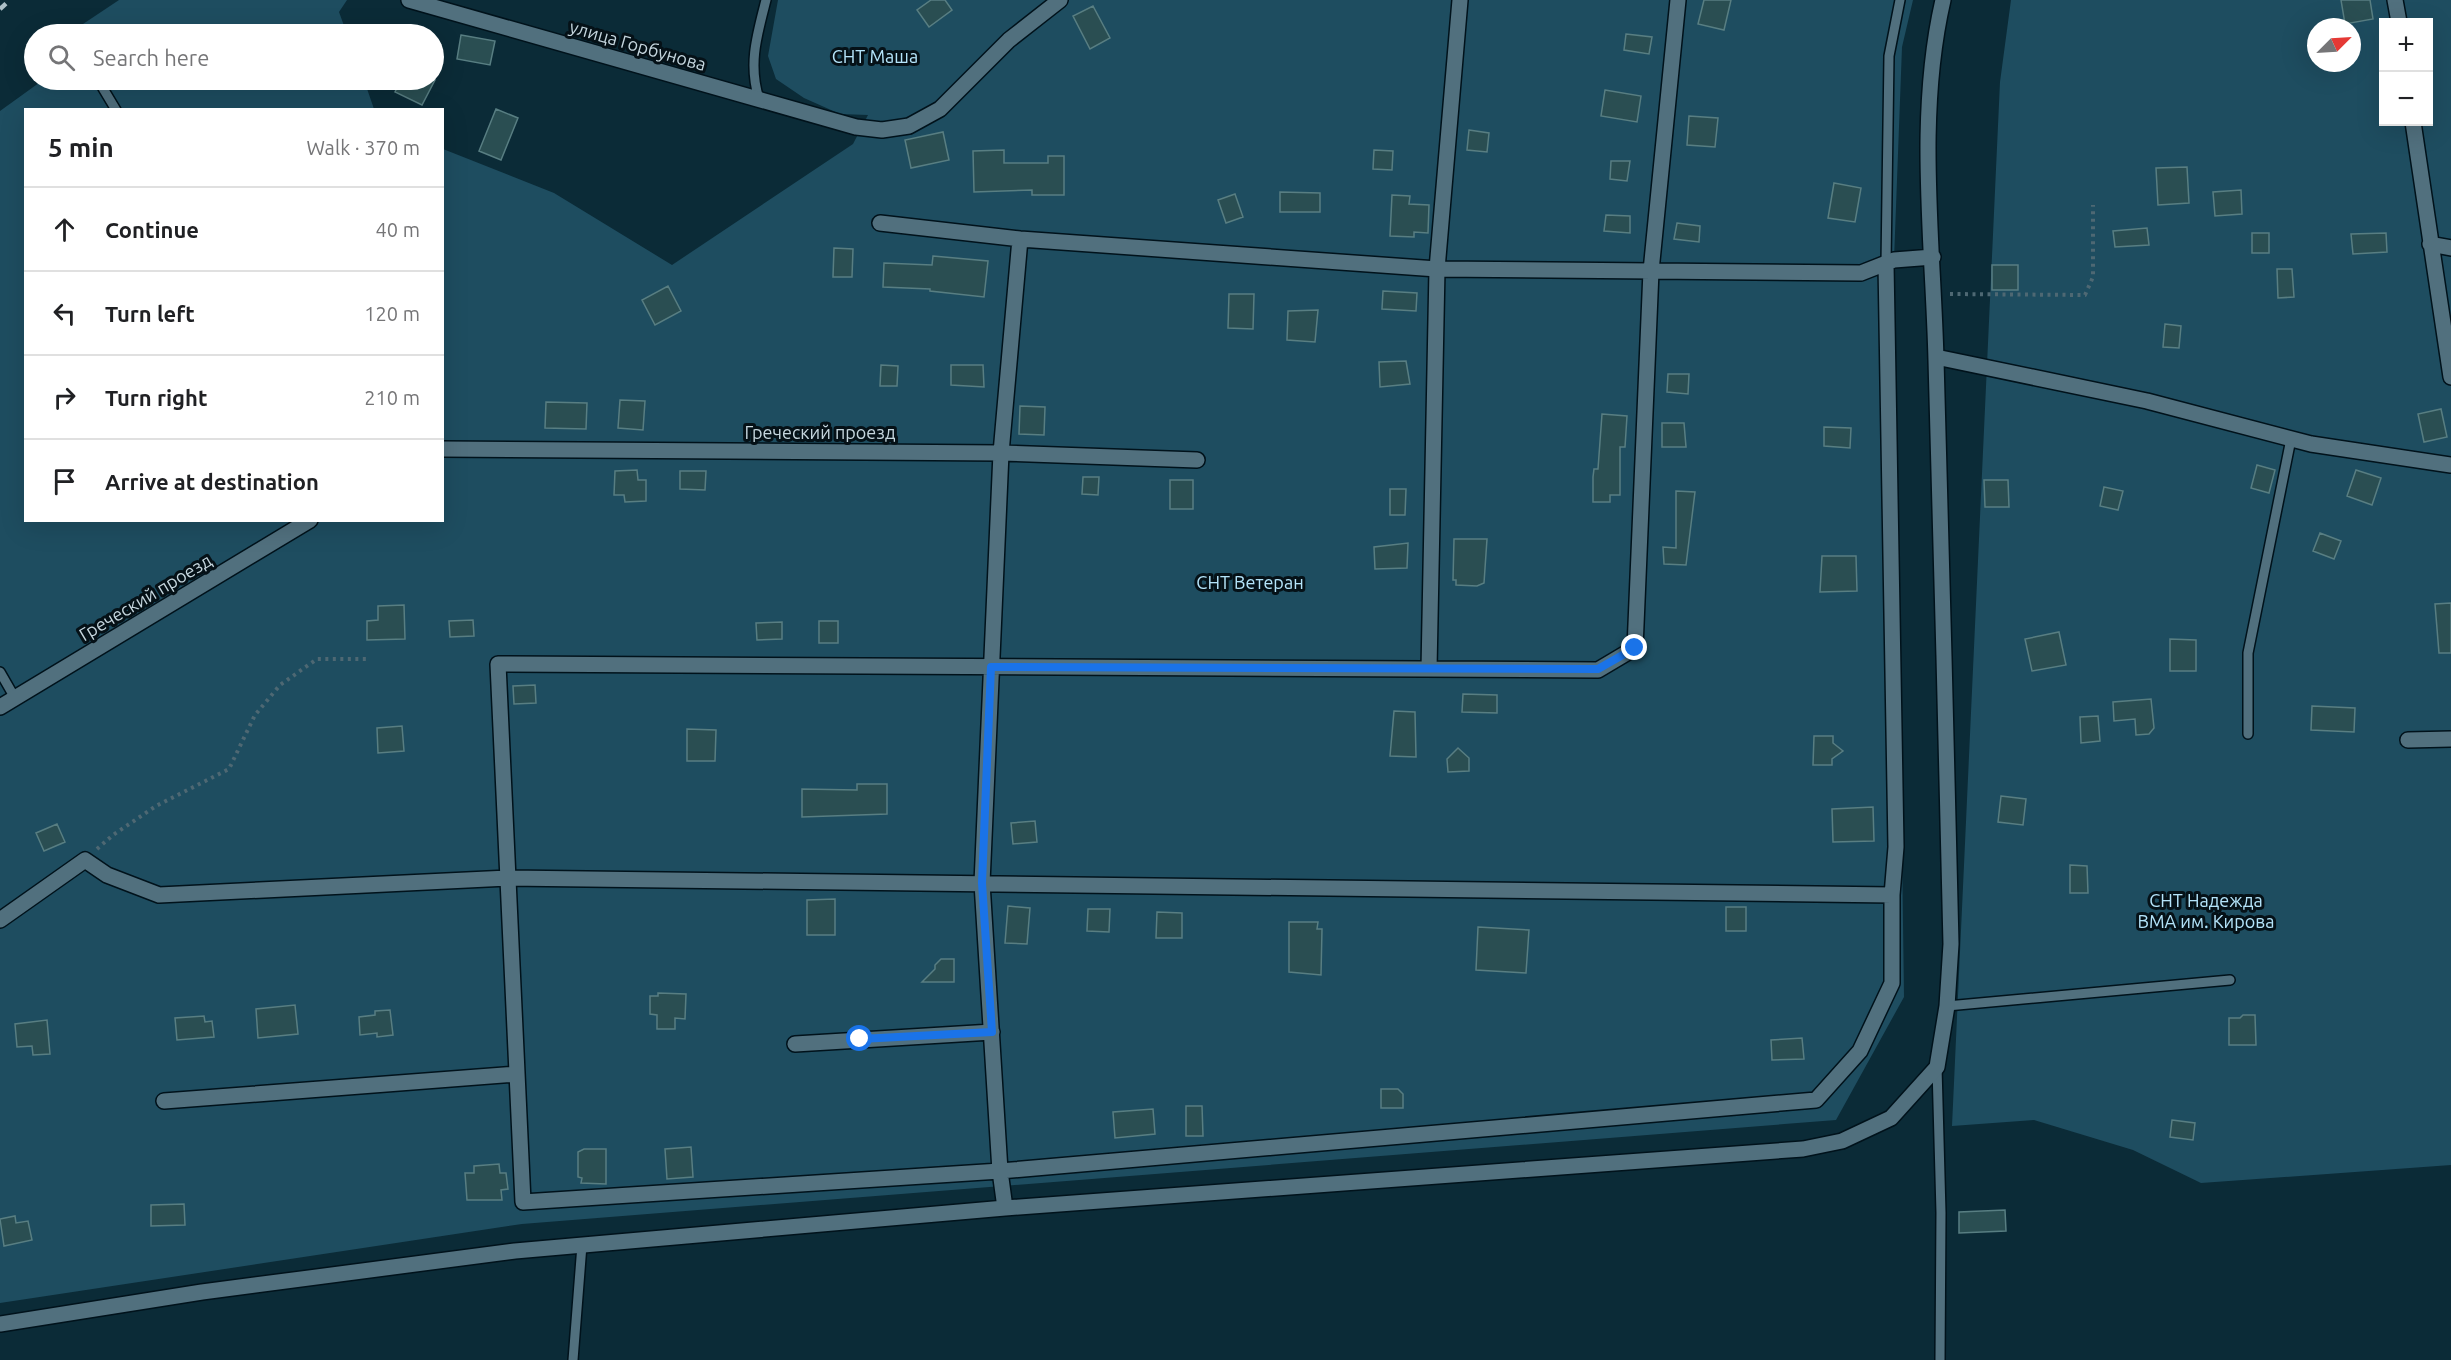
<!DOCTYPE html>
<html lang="en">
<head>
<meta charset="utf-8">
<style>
  body { margin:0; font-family:Ubuntu,sans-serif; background:#f2f2f2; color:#202124 }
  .controls { position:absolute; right:18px; top:18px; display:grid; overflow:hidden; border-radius:0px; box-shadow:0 6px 24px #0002 }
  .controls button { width:54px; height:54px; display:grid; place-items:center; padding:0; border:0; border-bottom:2px solid #e0e0e0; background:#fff; color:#202124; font:30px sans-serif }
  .compass { position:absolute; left:2307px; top:18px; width:54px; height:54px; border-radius:50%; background:#fff; box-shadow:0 6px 24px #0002; rotate:66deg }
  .stop { position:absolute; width:18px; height:18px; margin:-14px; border:4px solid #1a73e8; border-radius:50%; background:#fff }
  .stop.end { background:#1a73e8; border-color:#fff; box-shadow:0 2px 6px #0008 }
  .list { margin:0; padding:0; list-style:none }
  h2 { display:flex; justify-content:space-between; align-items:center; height:78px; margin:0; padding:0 24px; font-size:26px }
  h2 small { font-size:20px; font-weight:400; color:#757577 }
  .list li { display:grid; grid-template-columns:39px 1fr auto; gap:18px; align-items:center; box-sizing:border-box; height:84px; padding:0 24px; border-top:2px solid #e0e0e0 }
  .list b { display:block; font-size:22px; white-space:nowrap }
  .list em { font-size:20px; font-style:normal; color:#757577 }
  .icon { flex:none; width:33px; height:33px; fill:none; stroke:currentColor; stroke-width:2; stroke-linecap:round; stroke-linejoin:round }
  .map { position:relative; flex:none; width:2451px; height:1360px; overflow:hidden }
  .search { position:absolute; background:#fff; box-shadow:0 6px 24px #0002; left:24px; top:24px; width:420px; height:66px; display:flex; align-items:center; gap:15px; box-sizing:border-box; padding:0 21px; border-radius:33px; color:#757577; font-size:22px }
  .panel { position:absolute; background:#fff; box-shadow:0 6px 24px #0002; left:24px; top:108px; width:420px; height:414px; border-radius:0px }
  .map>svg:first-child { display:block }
  .green { fill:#1e4d60; fill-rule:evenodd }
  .building { fill:#2a4e52; stroke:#587e82; stroke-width:1.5 }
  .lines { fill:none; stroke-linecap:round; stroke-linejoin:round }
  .service-casing { stroke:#00121b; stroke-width:12 }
  .minor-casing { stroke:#00121b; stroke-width:18 }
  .path { stroke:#4e6873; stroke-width:4; stroke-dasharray:3 4.5; stroke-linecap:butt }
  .service { stroke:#51707e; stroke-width:9 }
  .minor { stroke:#51707e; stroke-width:15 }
  .rail { stroke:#adc0c8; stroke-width:4.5; stroke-dasharray:8 8; stroke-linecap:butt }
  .route { stroke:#1a73e8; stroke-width:8 }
  .labels { text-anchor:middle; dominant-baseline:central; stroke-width:6; stroke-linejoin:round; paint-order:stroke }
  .street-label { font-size:18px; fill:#c5d6de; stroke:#051117 }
  .park-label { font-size:18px; fill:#b4e4fa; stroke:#051117 }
</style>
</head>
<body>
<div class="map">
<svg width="2451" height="1360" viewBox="0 0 2451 1360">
  <rect width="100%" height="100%" fill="#0b2b37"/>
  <path class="green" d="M119 0H347L339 12 347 34H68Z
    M778 0H1913L1902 47 1894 260 1904 997 1836 1120 522 1224 0 1303V111L43 80H364L374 109 26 110V520H442L443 149 554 193 672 265 853 144 868 115 840 114 804 98 776 79 768 56Z
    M2011 0H2451V1165L2201 1183 2133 1150 2034 1120 1952 1126 2000 82ZM2384 22H2428V122H2384ZM2316 27H2352V63H2316Z"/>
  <path class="building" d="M931 0H945L952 10 929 27 917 10Z
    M1704 0H1731L1724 30 1698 24Z
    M2341 0H2370L2373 19 2345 24Z
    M1093 6 1110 38 1090 49 1073 16Z
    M1626 34 1652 37 1649 54 1624 50Z
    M461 35 495 41 490 65 457 59Z
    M401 80H435L422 105 395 92Z
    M1605 90 1641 96 1637 122 1601 116Z
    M496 109 518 118 501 160 479 151Z
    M1689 116 1718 118 1715 147 1687 145Z
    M1469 130 1489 133 1487 152 1467 150Z
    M943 132 949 160 911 168 905 140Z
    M1004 150V163H1048V156H1064V195H1032V190L974 192 973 151Z
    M1374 150 1393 151 1392 170 1373 169Z
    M1611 161H1630L1627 181 1610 179Z
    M2187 167 2189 203 2158 205 2156 168Z
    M1834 183 1861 188 1855 222 1828 218Z
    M2241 190 2242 214 2215 216 2213 192Z
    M1280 192 1320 193V212H1280Z
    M1235 194 1243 217 1226 223 1218 200Z
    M1392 195 1410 196 1409 204 1429 205 1428 233 1414 232V237L1390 236Z
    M1606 215 1630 216V233L1604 231Z
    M1677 223 1700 226 1699 242 1674 239Z
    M2147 228 2149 245 2115 247 2113 231Z
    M2252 233H2269V253H2252Z
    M2386 233 2387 252 2353 254 2351 234Z
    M834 248 853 249 852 277H833Z
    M933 256 988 261 984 297 930 291V289L883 287 884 263 932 265Z
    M1992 265H2018V290H1992Z
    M2277 269H2292L2294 297 2278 298Z
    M668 286 681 311 655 325 642 300Z
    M1383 291 1417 293 1416 311 1382 309Z
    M1229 294H1254L1253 329 1228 328Z
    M1318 310 1315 342 1287 340 1288 311Z
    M2165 324 2181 326 2179 348 2163 347Z
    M1406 361 1410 384 1380 387 1379 362Z
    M881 365 898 366 897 386H880Z
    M951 365H983L984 387 951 385Z
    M1668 374H1689L1688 394 1667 392Z
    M620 400 645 401 643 430 618 428Z
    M546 402 587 403 586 429 545 428Z
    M1020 406 1045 407 1044 435 1019 434Z
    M2441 409 2447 437 2424 442 2418 414Z
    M1602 414 1627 416 1625 447H1620V495H1610V502H1593V477L1594 469H1598Z
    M1662 423H1684L1686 447H1662Z
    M1824 427 1851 428 1850 448 1824 446Z
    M2257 465 2275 470 2269 493 2251 488Z
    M637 470 638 480H646V501L625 502 624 495H614L615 471Z
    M2356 470 2381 478 2372 505 2347 496Z
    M680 471H706L705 490 680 489Z
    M1083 477H1099L1098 495 1082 494Z
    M1170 480H1193V509H1170Z
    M1984 480H2008L2009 507H1985Z
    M2104 487 2123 491 2118 510 2100 506Z
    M1390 489H1406L1405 515H1390Z
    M1676 491 1695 492 1686 565 1664 564 1663 547 1676 548Z
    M2320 533 2341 541 2334 559 2313 551Z
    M1454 539H1487L1484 583 1477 586 1456 585V580H1453Z
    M1408 543 1407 568 1375 569 1374 547Z
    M1822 556H1856L1857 591 1820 592Z
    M2451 603V653H2439L2435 604Z
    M404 605 405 639 367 640V621L378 620V606Z
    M473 620 474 636 450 637 449 621Z
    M819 621H838V643H819Z
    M782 622V639L757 640 756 623Z
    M2059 632 2066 665 2032 671 2025 639Z
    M2170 639 2196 640V671H2170Z
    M535 685 536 703 514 704 513 686Z
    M1463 694 1497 695V713L1462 712Z
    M2151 699 2154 728 2149 734 2136 735 2135 719 2114 721 2113 702Z
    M2312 706 2355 708 2354 732 2311 730Z
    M1394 711 1415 712 1416 757 1390 756Z
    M2098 716 2100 741 2081 743 2080 717Z
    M402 726 404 751 378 753 377 728Z
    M687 729 716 730 715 761H687Z
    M1814 736H1833V743L1843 751 1832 759V765H1813Z
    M1458 748 1469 758V771L1448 772 1447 759Z
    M857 784H887V814L802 817V789L857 790Z
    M2001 796 2026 799 2023 825 1998 822Z
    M1873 807 1874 841 1833 842 1832 809Z
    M1035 821 1037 842 1013 844 1011 823Z
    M57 824 65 842 44 851 36 833Z
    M2070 865 2087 866 2088 893H2070Z
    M835 899V935H807V900Z
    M1008 906 1030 908 1027 944 1005 943Z
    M1726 907H1746V931H1726Z
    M1088 909H1110L1109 932 1087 931Z
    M1157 912 1182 913V938H1156Z
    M1289 922H1318L1317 929H1322L1321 975 1289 972Z
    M1478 927 1529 930 1526 973 1476 970Z
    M941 959H954V982H922L935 969V965Z
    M658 993 686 994 685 1019 675 1018V1029H657V1015L650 1014V996H658Z
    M295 1005 298 1034 258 1038 256 1009Z
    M390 1010 393 1035 377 1037V1033L360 1035 359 1017 375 1015V1011Z
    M2243 1015H2255L2256 1045H2229V1018H2240Z
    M204 1016 205 1022 212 1021 214 1037 177 1040 175 1018Z
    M47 1020 50 1054 33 1055 32 1046 17 1047 15 1024Z
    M1802 1038 1804 1059 1772 1060 1771 1040Z
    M1381 1089H1398L1403 1094V1108H1381Z
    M1186 1106H1202L1203 1136H1186Z
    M1153 1109 1155 1134 1115 1138 1113 1112Z
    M2172 1120 2195 1123 2193 1140 2170 1137Z
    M691 1147 693 1177 667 1179 665 1149Z
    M584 1149H606V1184L581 1183 582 1178 578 1177V1152Z
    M499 1164 500 1173H506L508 1189 501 1190 502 1200H467L465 1173H474V1166Z
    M184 1204 185 1225 151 1226V1205Z
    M2005 1210 2006 1231 1959 1233V1212Z
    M15 1216 16 1223 28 1221 32 1240 4 1246 0 1219Z"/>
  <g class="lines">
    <g class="service-casing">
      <path id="service" d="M98 80 116 110
        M759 99C748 64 757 35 766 0
        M1886 264 1889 56 1900 0
        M0 672 15 698
        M2248 734V653L2291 439
        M1947 1006 2230 980
        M1937 1067 1941 1213 1940 1360
        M573 1360 582 1245"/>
    </g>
    <g class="minor-casing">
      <path id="minor" d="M409 0 856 127 882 130 909 126 940 109 1009 40 1060 0
        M1678 0 1651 271 1635 648 1598 670 498 664 523 1202 1000 1171 1816 1100 1860 1051 1892 983V895L1896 847 1886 264
        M2395 0 2399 22
        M2413 122 2451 377
        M880 223 1020 239 1437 269 1861 273 1894 260 1933 257
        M2430 244 2451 248
        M1936 357 2147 401 2311 444 2451 465
        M442 449 1001 453 1197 460
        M1429 669 1437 269 1460 0
        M0 707 310 520
        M2408 740 2451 739
        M0 920 85 860 107 875 159 895 508 878 1892 895
        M795 1044 992 1032
        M164 1101 517 1074
        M1005 1208 1000 1171 982 883 1001 453 1020 239
        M0 1324 202 1292 515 1251 1005 1208 1803 1149 1842 1141 1891 1118 1937 1067 1947 1006 1951 944C1946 749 1942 555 1936 360 1933 241 1916 117 1943 0"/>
    </g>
    <path class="path" d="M1950 294 2085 295 2093 277V205
      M97 849 113 835 156 806 229 769 255 715 280 685 317 659H369"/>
    <use href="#service" class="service"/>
    <use href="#minor" class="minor"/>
    <path class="rail" d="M0 9 10 0"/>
  </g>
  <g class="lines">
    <path class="route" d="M860 1039 992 1032 982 883 991 667 1598 669 1635 648"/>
  </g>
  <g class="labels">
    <g class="street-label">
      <text transform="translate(638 45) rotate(16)">улица Горбунова</text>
      <text x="820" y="432">Греческий проезд</text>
      <text transform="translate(145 597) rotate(-31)">Греческий проезд</text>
    </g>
    <g class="park-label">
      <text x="875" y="56">СНТ Маша</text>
      <text x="1250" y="582">СНТ Ветеран</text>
      <text x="2206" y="900">СНТ Надежда<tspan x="2206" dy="21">ВМА им. Кирова</tspan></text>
    </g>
  </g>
</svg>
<div class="controls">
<button>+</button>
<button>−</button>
</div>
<svg class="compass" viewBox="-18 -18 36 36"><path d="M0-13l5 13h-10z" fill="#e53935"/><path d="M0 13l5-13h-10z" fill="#757577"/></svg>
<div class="stop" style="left:860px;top:1039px"></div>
<div class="stop end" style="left:1635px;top:648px"></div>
<div class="search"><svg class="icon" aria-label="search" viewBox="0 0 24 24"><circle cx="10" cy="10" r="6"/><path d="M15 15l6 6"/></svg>Search here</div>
<section class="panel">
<h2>5 min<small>Walk · 370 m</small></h2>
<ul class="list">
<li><svg class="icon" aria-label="ahead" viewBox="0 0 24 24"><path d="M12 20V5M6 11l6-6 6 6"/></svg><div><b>Continue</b></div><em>40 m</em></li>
<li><svg class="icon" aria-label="left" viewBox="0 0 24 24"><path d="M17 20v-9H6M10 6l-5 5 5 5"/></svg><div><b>Turn left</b></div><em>120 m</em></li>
<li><svg class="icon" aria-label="right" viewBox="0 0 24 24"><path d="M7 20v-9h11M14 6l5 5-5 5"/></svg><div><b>Turn right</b></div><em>210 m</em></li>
<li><svg class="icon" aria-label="arrive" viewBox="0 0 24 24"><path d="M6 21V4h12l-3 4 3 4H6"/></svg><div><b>Arrive at destination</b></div></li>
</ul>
</section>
</div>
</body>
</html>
